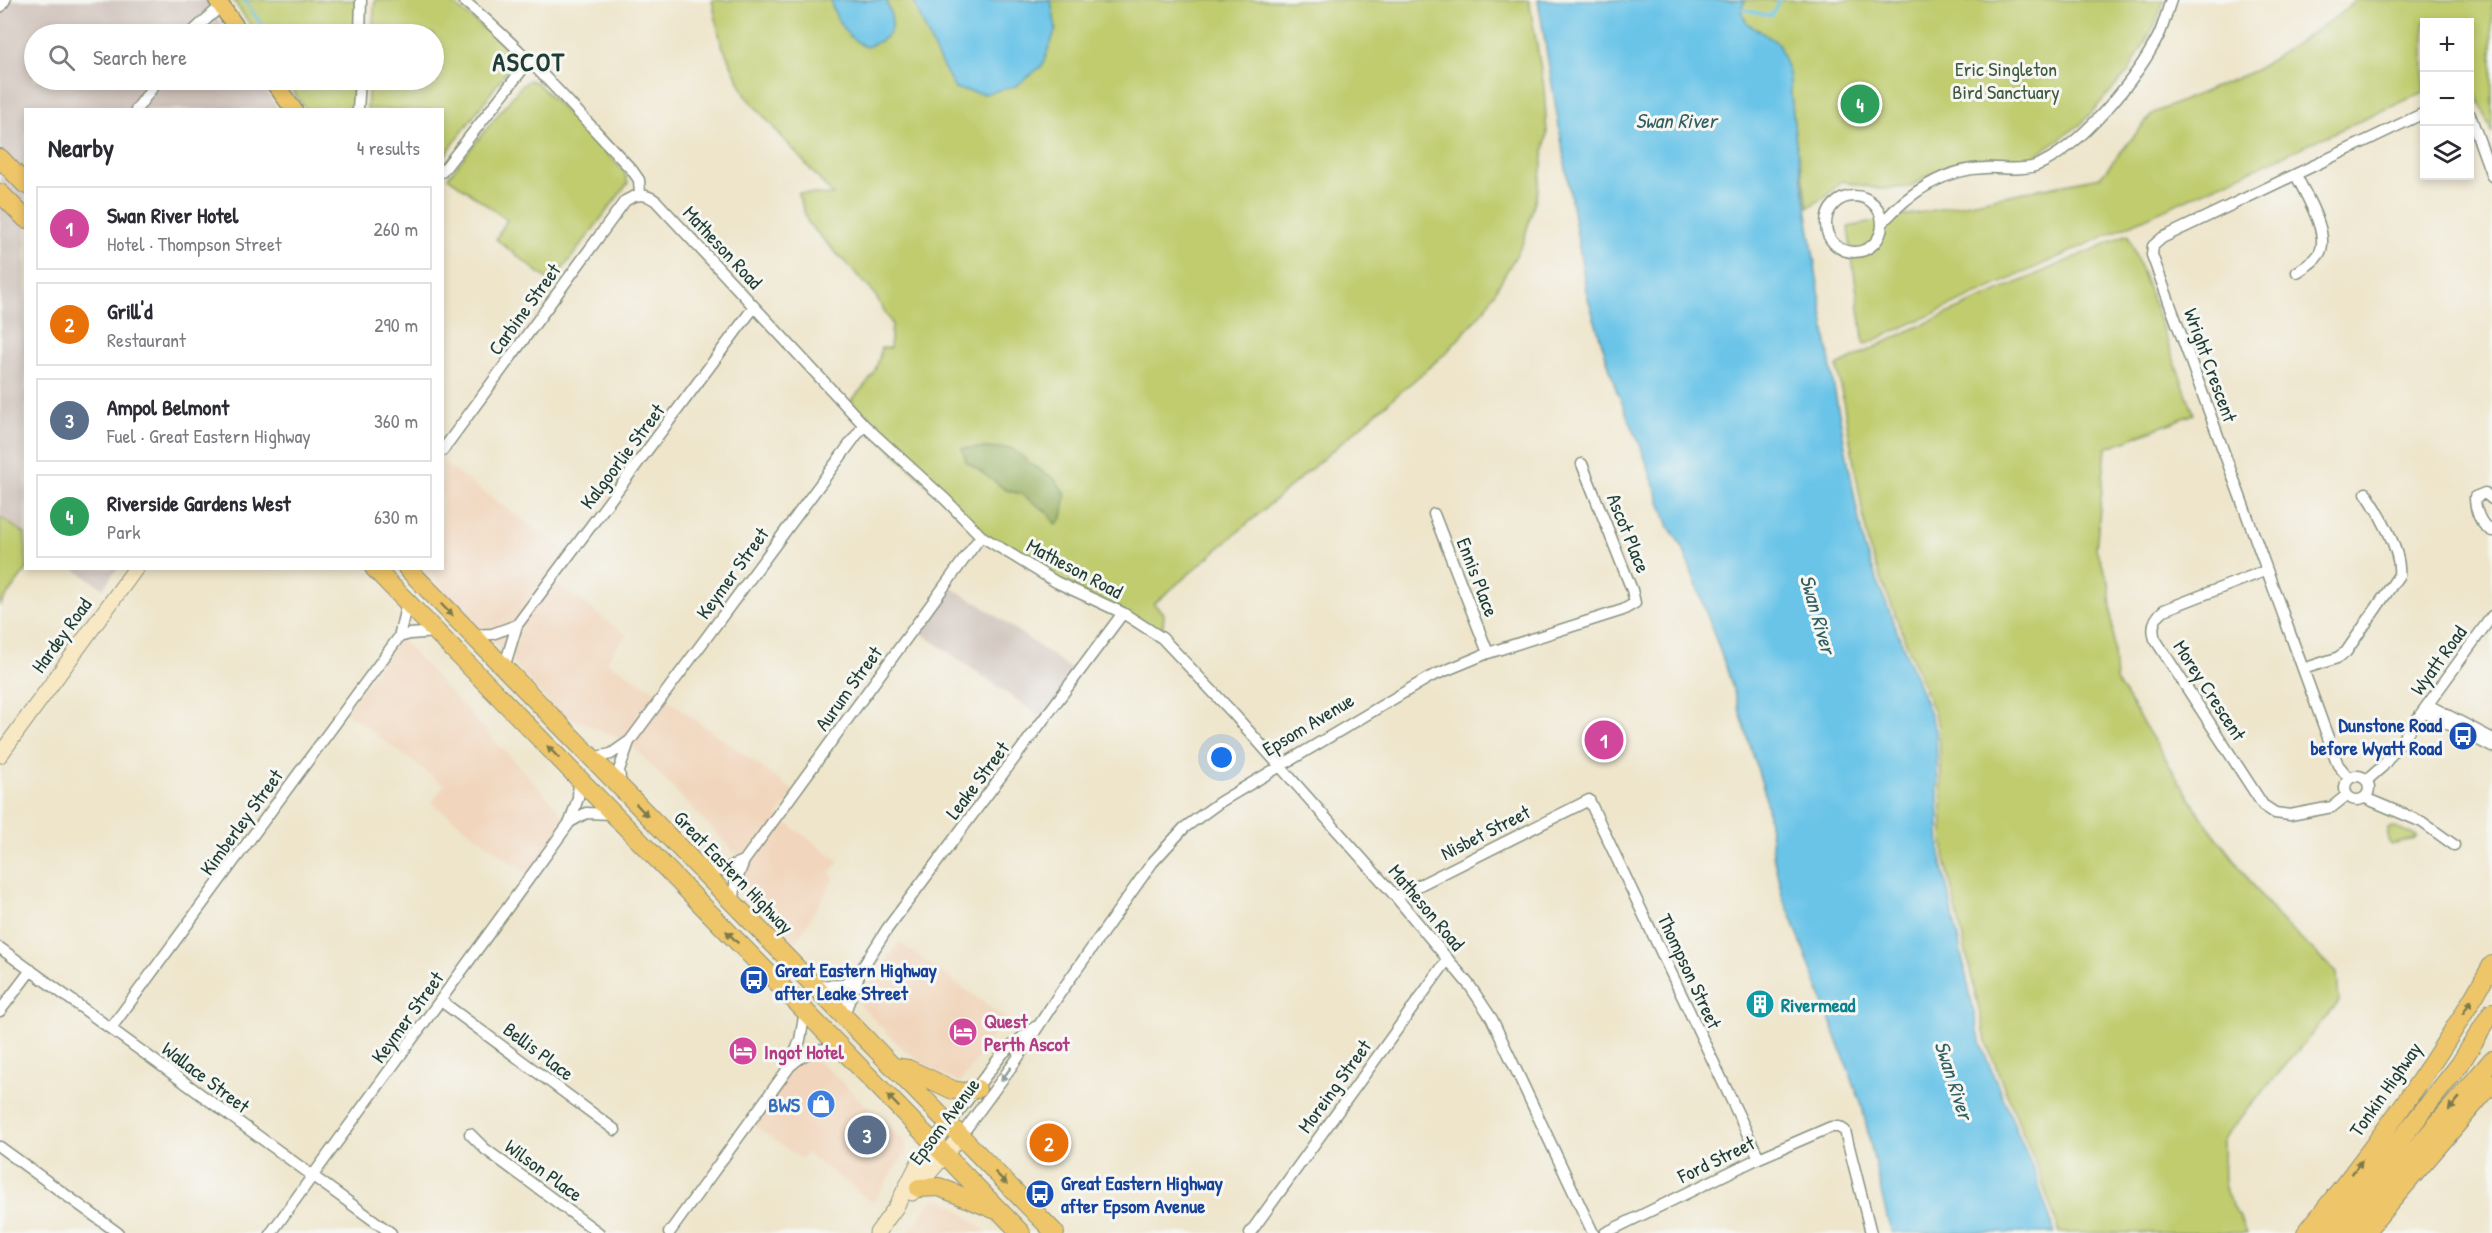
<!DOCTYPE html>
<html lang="en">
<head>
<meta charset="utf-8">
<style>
  body { margin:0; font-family:"Patrick Hand",sans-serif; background:#f7f7f7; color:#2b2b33 }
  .controls { position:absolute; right:18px; top:18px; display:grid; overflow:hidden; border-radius:0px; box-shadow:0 3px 9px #0003 }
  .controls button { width:54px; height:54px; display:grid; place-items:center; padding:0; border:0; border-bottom:2px solid #e1e1e2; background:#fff; color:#2b2b33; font:30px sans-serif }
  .you { position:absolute; left:1222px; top:758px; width:21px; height:21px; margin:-15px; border:4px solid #fff; border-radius:50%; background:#1a73e8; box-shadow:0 0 0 9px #1a73e833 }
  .badge { display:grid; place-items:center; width:39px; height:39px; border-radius:50%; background:#d1495b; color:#fff; font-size:20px; font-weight:700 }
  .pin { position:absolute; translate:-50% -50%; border:3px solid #fff; box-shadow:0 2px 6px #0006 }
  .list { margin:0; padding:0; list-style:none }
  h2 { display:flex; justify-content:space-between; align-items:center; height:78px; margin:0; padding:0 24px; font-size:26px }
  h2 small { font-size:20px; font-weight:400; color:#7c7c81 }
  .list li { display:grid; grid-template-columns:39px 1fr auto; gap:18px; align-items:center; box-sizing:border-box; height:84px; margin:0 12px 12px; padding:0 12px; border:2px solid #e1e1e2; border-radius:0px }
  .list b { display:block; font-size:22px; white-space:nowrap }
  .list p { margin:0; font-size:20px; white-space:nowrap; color:#7c7c81 }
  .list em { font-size:20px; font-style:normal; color:#7c7c81 }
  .icon { flex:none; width:33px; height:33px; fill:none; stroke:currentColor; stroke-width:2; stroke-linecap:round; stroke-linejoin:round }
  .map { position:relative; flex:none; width:2492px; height:1233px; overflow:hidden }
  .search { position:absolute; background:#fff; box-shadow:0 3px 9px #0003; left:24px; top:24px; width:420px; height:66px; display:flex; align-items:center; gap:15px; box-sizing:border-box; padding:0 21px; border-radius:33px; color:#7c7c81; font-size:22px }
  .panel { position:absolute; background:#fff; box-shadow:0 3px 9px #0003; left:24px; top:108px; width:420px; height:462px; border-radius:0px }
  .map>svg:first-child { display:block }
  .built { fill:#f1d5bc }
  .industrial { fill:#cec1b9 }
  .green { fill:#c0cc6e; stroke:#708451; stroke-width:1.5; fill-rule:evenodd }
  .forest { fill:#98b061; stroke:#5c764a; stroke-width:1.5 }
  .water { fill:#6ac4e8; stroke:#44808e; stroke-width:1.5 }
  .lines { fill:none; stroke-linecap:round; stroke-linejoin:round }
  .stream { stroke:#6ac4e8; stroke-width:3 }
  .street-casing { stroke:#869180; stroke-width:13 }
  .secondary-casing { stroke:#869180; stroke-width:17 }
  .primary-casing { stroke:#869180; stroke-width:19 }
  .highway-casing { stroke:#869180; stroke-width:20 }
  .street { stroke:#fff; stroke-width:10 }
  .secondary { stroke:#f8e8c3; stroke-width:15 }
  .primary { stroke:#eec569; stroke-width:16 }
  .highway { stroke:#eec569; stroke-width:18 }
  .oneway { fill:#7c7a4c }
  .oneway2 { fill:#8f9e9a }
  .labels { text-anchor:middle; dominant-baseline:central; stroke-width:6; stroke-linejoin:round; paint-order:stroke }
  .park-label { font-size:20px; fill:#3f5a40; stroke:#f6f6f2 }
  .street-label { font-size:20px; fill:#1f3d34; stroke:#f6f6f2 }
  .transit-label { font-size:20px; font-weight:bold; fill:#164399; stroke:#f6f6f2; text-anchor:start }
  .culture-label { font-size:20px; font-weight:bold; fill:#0d838f; stroke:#f6f6f2; text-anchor:start }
  .hotel-label { font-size:20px; font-weight:bold; fill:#b23c85; stroke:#f6f6f2; text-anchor:start }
  .shop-label { font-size:20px; font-weight:bold; fill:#366cbe; stroke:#f6f6f2; text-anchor:end }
  .water-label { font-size:21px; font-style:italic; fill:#325f61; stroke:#f6f6f2 }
  .district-label { font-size:26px; font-weight:bold; letter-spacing:1.5px; fill:#1f3d34; stroke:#f6f6f2 }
</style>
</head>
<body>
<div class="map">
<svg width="2492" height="1233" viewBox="0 0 2492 1233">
  <rect width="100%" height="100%" fill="#f6f6f2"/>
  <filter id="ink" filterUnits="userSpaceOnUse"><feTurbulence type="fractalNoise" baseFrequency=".0167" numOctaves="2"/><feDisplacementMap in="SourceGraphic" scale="12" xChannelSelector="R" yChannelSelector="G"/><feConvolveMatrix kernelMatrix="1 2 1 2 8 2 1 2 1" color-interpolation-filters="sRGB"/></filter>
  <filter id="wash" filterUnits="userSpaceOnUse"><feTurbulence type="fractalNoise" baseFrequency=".008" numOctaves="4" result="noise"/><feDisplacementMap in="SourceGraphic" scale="24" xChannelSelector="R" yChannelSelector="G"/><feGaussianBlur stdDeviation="1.35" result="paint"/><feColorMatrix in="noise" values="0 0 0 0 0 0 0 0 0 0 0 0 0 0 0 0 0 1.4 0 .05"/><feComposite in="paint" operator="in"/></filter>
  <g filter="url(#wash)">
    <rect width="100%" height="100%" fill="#eee5cb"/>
    <path class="built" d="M443 463 571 554 552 580 626 635 606 661 663 696 795 792 777 816 839 861 830 874 834 878 795 944 745 893 743 861 629 742 557 712 501 649 423 569 442 568Z
      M399 637 570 822 531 877 432 803 444 785 346 712Z
      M899 942 1005 1018 960 1083 935 1072 905 1051 859 1004 860 999Z
      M795 1052 822 1064 905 1142 907 1150 873 1202 806 1153 801 1159 751 1123Z
      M940 1198 954 1206 987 1233H909L932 1200Z"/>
    <path class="industrial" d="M0 0H206L228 34H34V80H259L278 109 26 110 25 534 0 515Z
      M74 569 117 568V569L103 588Z
      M946 585 978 603 1078 674 1044 719 914 628Z"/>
    <path class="green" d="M233 0H360L358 34H257Z
      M375 0H448L506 46 512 58 509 68 443 158 442 110 367 109 369 80H434V34H372Z
      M712 0H1529L1544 87 1547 133 1538 190 1523 243 1485 309 1447 352 1154 604 1164 614 1162 638 981 536 846 406C865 385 877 377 881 348H890L892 324 874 293 808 223 798 193 833 195 746 96 721 43ZM1011 448 1036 468 1054 478 1056 524 1047 512 1021 494 1006 489 966 461Z
      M1746 0H2164L2157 21 2129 71 2081 124 2033 157 1972 159 1939 169 1910 187 1880 189 1841 181 1826 197 1808 207 1795 135 1789 73 1760 32 1747 23 1740 9Z
      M2354 0H2492V134L2477 96 2470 83V22H2424V92L1864 345 1848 227 2100 177 2153 113 2256 70 2339 15Z
      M285 80H355L353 109H306Z
      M529 80 537 83 624 171 628 183 552 283 496 239 507 220 448 177 521 86Z
      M2128 234 2194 414 2106 448 2096 549 2109 582 2116 680 2203 819 2279 919 2337 973 2339 1002 2223 1139 2224 1189 2247 1233H2060L2037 1167 1987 1045 1944 855 1939 726 1869 548 1837 366 1906 332Z
      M0 517 25 534 27 569 0 605Z
      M2395 827 2417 836 2415 839 2391 845 2388 840V828Z"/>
    <path class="forest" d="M962 448H1011L1036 468 1054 478 1066 495 1062 518 1056 525 1047 512 1021 494 1006 490 966 461Z"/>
    <path class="water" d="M830 0H886C897 26 894 38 866 47 845 37 837 22 830 0Z
      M913 0H1051L1056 29 1042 66 1016 86 984 94 955 89 936 54Z
      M1538 0H1746L1740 9 1747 23 1778 43 1789 73 1795 135 1833 382 1864 547 1936 730 1940 854 1981 1045 2034 1171 2055 1233H1893L1888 1222 1862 1106 1790 913 1783 899 1774 860 1765 794 1728 673 1683 548 1669 527 1641 447 1616 389 1587 295Z"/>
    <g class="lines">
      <path class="stream" d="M244 0 268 34
        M1738 8 1771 16 1780 0
        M298 80 304 90"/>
    </g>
  </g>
  <g filter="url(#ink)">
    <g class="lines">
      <g class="street-casing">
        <path id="street" d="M463 0C525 51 577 112 632 170L639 180 640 195
          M0 7 5 0
          M190 34 221 6
          M360 34 361 0
          M136 110 158 80
          M358 110 360 80
          M2470 115 2492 176
          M442 172 529 61
          M2296 175C2305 194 2331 235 2319 254 2314 262 2305 267 2297 272
          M1826 224a28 28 0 1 1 56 0a28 28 0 1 1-56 0Z
          M1883 222C1909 193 1944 169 1985 168 2000 167 2021 171 2035 166 2080 149 2138 77 2159 35 2164 24 2167 11 2171 0
          M442 451 625 201C636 194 645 193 656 201L864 425 946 500 981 536 1056 582 1123 613 1162 638 1231 711 1396 897 1470 986 1492 1019 1593 1233
          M2492 499 2485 493 2475 497C2475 510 2480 525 2492 531
          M1434 514 1488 653
          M2267 570 2164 610C2154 618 2151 627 2155 639L2263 805 2275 813 2290 815 2332 807 2347 795
          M471 635 492 634 517 625
          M399 637 410 634 437 632
          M504 668 517 625 754 307
          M2303 669 2337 658 2346 652 2399 575C2402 552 2379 512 2366 493
          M2428 705 2491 738
          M2423 711 2492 747
          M591 758 611 754 628 742
          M2345 788a12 12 0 1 1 24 0a12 12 0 1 1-24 0Z
          M2349 778 2338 765 2152 255 2153 246 2162 238 2424 113
          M2367 780 2383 766 2492 616
          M621 787 619 770 629 742 864 425
          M2365 798 2422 822 2454 845
          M570 822 586 813 612 814
          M703 872 722 870 744 861
          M1396 897 1589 800 1759 1158
          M734 904 735 884 744 861 981 536
          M0 948 391 1233
          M814 986 842 985 849 981 861 970 887 929 1123 613
          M441 1001 615 1130
          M0 1011 31 970
          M843 1017 860 973
          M111 1028 399 637 407 602
          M790 1066C811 1048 817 1048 844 1050
          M949 1124 1003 1053 1035 1027
          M470 1134 485 1149 599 1233
          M960 1137 1017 1059 1060 993 1152 863 1184 828 1220 802 1430 677 1488 653 1623 610 1635 603 1632 590 1582 464
          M0 1147 118 1233
          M271 1233 570 822 578 798 579 779
          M669 1233 790 1066 800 1040 805 1011
          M1250 1233 1448 959
          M1605 1233 1759 1158 1831 1127H1839L1845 1131 1871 1233"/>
      </g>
      <g class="secondary-casing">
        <path id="secondary" d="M0 755 136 568
          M912 1193 960 1137
          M877 1233 896 1207 918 1164 949 1124"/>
      </g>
      <g class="primary-casing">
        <path id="primary" d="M217 0 241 34
          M272 80 294 110"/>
      </g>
      <g class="highway-casing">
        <path id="highway" d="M0 158 26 185
          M0 193 26 219
          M374 568 1021 1233
          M407 568 1055 1233
          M894 1067 908 1069 953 1090 964 1092 977 1089
          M919 1188 939 1187 996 1210
          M2306 1233C2374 1149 2440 1059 2492 965
          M2323 1233 2367 1182 2460 1064 2492 1012
          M2344 1233 2492 1060
          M2364 1233 2492 1083"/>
      </g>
      <use href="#street" class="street"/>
      <use href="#secondary" class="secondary"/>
      <use href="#primary" class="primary"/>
      <use href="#highway" class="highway"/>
    </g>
    <defs><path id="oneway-solid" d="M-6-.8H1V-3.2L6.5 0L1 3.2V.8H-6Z" transform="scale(1.5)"/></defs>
    <g class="oneway">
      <use href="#oneway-solid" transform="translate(447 610) rotate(46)"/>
      <use href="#oneway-solid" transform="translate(553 752) rotate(-134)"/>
      <use href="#oneway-solid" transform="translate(642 810) rotate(46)"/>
      <use href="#oneway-solid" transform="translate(732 937) rotate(-135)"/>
      <use href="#oneway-solid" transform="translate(2467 1007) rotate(-58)"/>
      <use href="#oneway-solid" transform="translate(893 1101) rotate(-134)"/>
      <use href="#oneway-solid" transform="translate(2454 1104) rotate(130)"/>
      <use href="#oneway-solid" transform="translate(2357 1167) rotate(-53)"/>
      <use href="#oneway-solid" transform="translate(1001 1178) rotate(45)"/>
    </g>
    <use class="oneway2" href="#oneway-solid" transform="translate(1006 1074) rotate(126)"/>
  </g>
  <defs>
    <g id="bus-disc" transform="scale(1.5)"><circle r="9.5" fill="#1a4fb4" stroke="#f6f6f2"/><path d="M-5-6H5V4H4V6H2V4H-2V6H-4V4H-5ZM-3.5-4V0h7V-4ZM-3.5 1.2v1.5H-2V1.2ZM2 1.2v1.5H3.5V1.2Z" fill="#fff"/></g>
    <g id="building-disc" transform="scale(1.5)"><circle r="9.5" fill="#0f9aa8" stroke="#f6f6f2"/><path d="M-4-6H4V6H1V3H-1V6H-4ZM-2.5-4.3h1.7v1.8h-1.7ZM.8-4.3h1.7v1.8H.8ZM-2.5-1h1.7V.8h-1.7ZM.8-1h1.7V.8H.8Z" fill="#fff"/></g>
    <g id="hotel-disc" transform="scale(1.5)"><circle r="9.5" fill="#d1479c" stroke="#f6f6f2"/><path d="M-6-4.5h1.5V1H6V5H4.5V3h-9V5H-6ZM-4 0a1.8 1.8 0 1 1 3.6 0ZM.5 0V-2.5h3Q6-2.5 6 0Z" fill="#fff"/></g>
    <g id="shop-disc" transform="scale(1.5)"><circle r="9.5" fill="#3f7fe0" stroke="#f6f6f2"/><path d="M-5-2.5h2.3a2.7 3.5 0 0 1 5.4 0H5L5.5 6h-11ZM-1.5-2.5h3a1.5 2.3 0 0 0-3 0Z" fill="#fff"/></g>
  </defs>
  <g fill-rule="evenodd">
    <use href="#bus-disc" x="2463" y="736"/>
    <use href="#bus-disc" x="754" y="980"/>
    <use href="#building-disc" x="1760" y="1004"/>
    <use href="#hotel-disc" x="963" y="1032"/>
    <use href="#hotel-disc" x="743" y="1051"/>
    <use href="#shop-disc" x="821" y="1104"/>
    <use href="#bus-disc" x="1040" y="1194"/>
  </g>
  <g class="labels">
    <g class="park-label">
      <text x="2006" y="68">Eric Singleton<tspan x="2006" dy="23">Bird Sanctuary</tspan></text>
    </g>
    <g class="street-label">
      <text transform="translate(723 247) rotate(47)">Matheson Road</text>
      <text transform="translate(524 309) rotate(-54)">Carbine Street</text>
      <text transform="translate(2211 365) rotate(70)">Wright Crescent</text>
      <text transform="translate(622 456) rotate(-53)">Kalgoorlie Street</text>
      <text transform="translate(1629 533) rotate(68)">Ascot Place</text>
      <text transform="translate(1075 568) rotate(28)">Matheson Road</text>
      <text transform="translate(732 573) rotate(-54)">Keymer Street</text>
      <text transform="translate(1478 577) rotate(69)">Ennis Place</text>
      <text transform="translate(61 635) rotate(-54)">Hardey Road</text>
      <text transform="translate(2438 660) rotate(-54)">Wyatt Road</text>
      <text transform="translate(848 688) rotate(-54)">Aurum Street</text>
      <text transform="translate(2210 690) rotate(57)">Morey Crescent</text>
      <text transform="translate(1308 724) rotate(-31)">Epsom Avenue</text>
      <text transform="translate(977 780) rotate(-53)">Leake Street</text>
      <text transform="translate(241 822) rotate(-54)">Kimberley Street</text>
      <text transform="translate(1485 832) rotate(-27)">Nisbet Street</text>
      <text transform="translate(734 872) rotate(46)">Great Eastern Highway</text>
      <text transform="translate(1427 907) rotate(50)">Matheson Road</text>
      <text transform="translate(1690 971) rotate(65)">Thompson Street</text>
      <text transform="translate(407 1017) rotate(-54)">Keymer Street</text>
      <text transform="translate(539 1051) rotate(37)">Bellis Place</text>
      <text transform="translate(206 1077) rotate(37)">Wallace Street</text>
      <text transform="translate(1334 1086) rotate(-54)">Moreing Street</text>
      <text transform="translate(2385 1089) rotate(-55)">Tonkin Highway</text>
      <text transform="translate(944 1121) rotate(-53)">Epsom Avenue</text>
      <text transform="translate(1716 1159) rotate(-26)">Ford Street</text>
      <text transform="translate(544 1170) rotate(36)">Wilson Place</text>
    </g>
    <g class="transit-label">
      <text x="2442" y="724" text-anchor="end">Dunstone Road<tspan x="2442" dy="23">before Wyatt Road</tspan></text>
      <text x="775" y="969">Great Eastern Highway<tspan x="775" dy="23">after Leake Street</tspan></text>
      <text x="1061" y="1182">Great Eastern Highway<tspan x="1061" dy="23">after Epsom Avenue</tspan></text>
    </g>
    <g class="culture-label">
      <text x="1781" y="1004">Rivermead</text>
    </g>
    <g class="hotel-label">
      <text x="984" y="1020">Quest<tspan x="984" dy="23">Perth Ascot</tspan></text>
      <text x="764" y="1051">Ingot Hotel</text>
    </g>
    <g class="shop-label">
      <text x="800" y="1104">BWS</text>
    </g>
    <g class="water-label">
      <text x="1676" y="120">Swan River</text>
      <text transform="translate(1818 614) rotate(74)">Swan River</text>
      <text transform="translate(1954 1080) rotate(72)">Swan River</text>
    </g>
    <g class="district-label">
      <text x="529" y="61">ASCOT</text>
    </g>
  </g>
</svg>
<div class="controls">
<button>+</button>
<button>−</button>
<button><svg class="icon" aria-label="layers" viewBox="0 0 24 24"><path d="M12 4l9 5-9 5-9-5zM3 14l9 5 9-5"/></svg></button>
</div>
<div class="you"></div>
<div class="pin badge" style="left:1604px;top:740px;background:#d1479c">1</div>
<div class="pin badge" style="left:1049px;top:1143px;background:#e8710a">2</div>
<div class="pin badge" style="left:867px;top:1135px;background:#5c6f8a">3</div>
<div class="pin badge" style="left:1860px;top:104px;background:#2e9e5b">4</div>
<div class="search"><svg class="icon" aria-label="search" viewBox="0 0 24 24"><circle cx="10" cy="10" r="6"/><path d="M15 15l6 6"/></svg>Search here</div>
<section class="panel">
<h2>Nearby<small>4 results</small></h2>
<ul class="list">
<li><span class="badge" style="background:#d1479c">1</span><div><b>Swan River Hotel</b><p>Hotel · Thompson Street</p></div><em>260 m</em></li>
<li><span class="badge" style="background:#e8710a">2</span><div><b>Grill'd</b><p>Restaurant</p></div><em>290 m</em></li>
<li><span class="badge" style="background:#5c6f8a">3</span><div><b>Ampol Belmont</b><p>Fuel · Great Eastern Highway</p></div><em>360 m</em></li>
<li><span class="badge" style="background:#2e9e5b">4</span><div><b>Riverside Gardens West</b><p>Park</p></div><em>630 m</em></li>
</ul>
</section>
</div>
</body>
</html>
